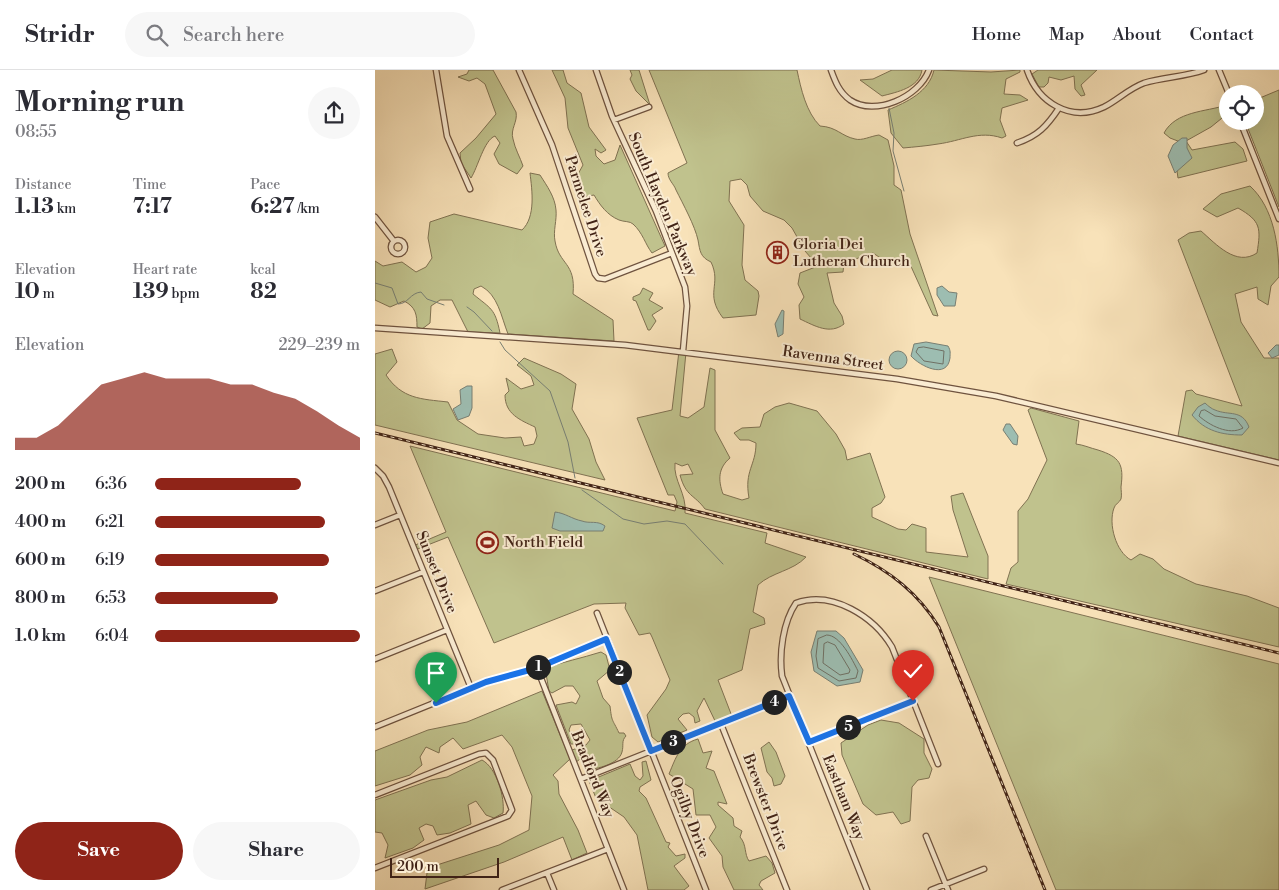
<!DOCTYPE html>
<html lang="en">
<head>
<meta charset="utf-8">
<style>
  :root { --surface:#fff; --page:#f7f7f7; --text:#2b2b33; --muted:#7c7c81; --line:#e1e1e2; --accent:#8f2418 }
  body { margin:0; font-family:"Libre Bodoni",serif; background:var(--page); color:var(--text); height:100vh; display:flex; flex-direction:column; font-size:19px; white-space:nowrap }
  * { box-sizing:border-box; margin:0 }
  p { font-size:16px; color:var(--muted) }
  .icon { flex:none; width:28px; height:28px; fill:none; stroke:currentColor; stroke-width:2; stroke-linecap:round; stroke-linejoin:round }
  .map { position:relative; flex:1; overflow:hidden }
  .details { display:flex; flex-direction:column; background:var(--surface); width:375px }
  .details>* { flex:none }
  .tools { position:absolute; left:844px; top:15px; display:grid; gap:10px }
  .tools a { display:grid; place-items:center; width:45px; height:45px; border-radius:50%; background:var(--surface); box-shadow:0 5px 20px #0002; font-size:25px }
  .scale { position:absolute; left:15px; bottom:12px; width:109px; box-sizing:border-box; padding-left:5px; border:2px solid #412316; border-top:0; font-size:14px; line-height:18px; white-space:nowrap; color:#412316; -webkit-text-stroke:4px #faecd2; paint-order:stroke }
  .pin { position:absolute; display:grid; place-items:center; width:42px; height:42px; color:#fff; margin:-51px -21px; border-radius:50% 50% 50% 0; rotate:-45deg; box-shadow:0 0 5px #0007 }
  .pin .icon { rotate:45deg }
  .km { position:absolute; width:25px; height:25px; margin:-12px; border-radius:50%; background:#222; color:#fff; font-size:14px; line-height:25px; text-align:center }
  .round { display:grid; place-items:center; flex:none; width:52px; height:52px; border-radius:26px; background:var(--page) }
  .headline { display:flex; align-items:center; justify-content:space-between; height:85px; padding:0 15px }
  h1 { font-size:28px; font-weight:700; line-height:38px }
  .figures { display:grid; grid-template-columns:repeat(3,1fr); gap:8px; height:85px; padding:5px 15px }
  .figures div { display:grid; align-content:center }
  .figures b { font-size:21px; font-weight:700 }
  .figures small { font-size:14px; font-weight:400 }
  .figures p { font-size:14px }
  .chart { height:140px; padding:10px 15px }
  .chart p { display:flex; justify-content:space-between }
  .chart svg { width:100%; height:90px; margin-top:5px; fill:var(--accent); opacity:.7 }
  .button { display:flex; gap:10px; margin-top:auto; padding:10px 15px }
  .button a { flex:1; height:58px; border-radius:30px; background:var(--accent); color:#fff; font-size:20px; font-weight:700; line-height:58px; text-align:center }
  .button a+a { background:var(--page); color:var(--text) }
  ul { padding:0 15px; list-style:none; font-size:16px }
  li { display:grid; grid-template-columns:80px 60px 1fr; align-items:center; height:38px }
  li i { height:12px; border-radius:6px; background:var(--accent) }
  header { display:flex; align-items:center; gap:30px; box-sizing:border-box; height:70px; padding:0 25px; background:var(--surface); border-bottom:1px solid var(--line) }
  header strong { font-size:24px }
  nav { display:flex; gap:28px; margin-inline-start:auto; font-size:18px }
  .search { width:350px; height:45px; background:var(--page); display:flex; align-items:center; gap:12px; box-sizing:border-box; padding:0 18px; border-radius:28px; color:var(--muted); font-size:19px }
  main { display:flex; flex:1; min-height:0 }
  .map>svg:first-child { display:block }
  .green { fill:#c0c28d; stroke:#807252 }
  .water { fill:#9dbdb1; stroke:#787f73 }
  .lines { fill:none; stroke-linecap:round; stroke-linejoin:round }
  .shore { stroke:#6f7064; stroke-width:1 }
  .stream { stroke:#787f73; stroke-width:1 }
  .minor-casing { stroke:#6f533f; stroke-width:7 }
  .minor { stroke:#faecd2; stroke-width:4.5 }
  .rail-casing { stroke:#412316; stroke-width:3 }
  .rail { stroke:#faecd2; stroke-width:1; stroke-dasharray:4; stroke-linecap:butt }
  .route-casing { stroke:#fff; stroke-width:10 }
  .route { stroke:#1a73e8; stroke-width:6 }
  .labels { text-anchor:middle; stroke-width:4; stroke-linejoin:round; paint-order:stroke }
  .street-label { font-size:15px; fill:#412316; stroke:#faecd2 }
  .poi-label { font-size:15px; fill:#412316; stroke:#faecd2; text-anchor:start }
</style>
</head>
<body>
<header>
<strong>Stridr</strong>
<div class="search"><svg class="icon" aria-label="search" viewBox="0 0 24 24"><circle cx="10" cy="10" r="6"/><path d="M15 15l6 6"/></svg>Search here</div>
<nav><a>Home</a><a>Map</a><a>About</a><a>Contact</a></nav>
</header>
<main>
<section class="details">
<div class="headline"><div><h1>Morning run</h1><p>08:55</p></div><a class="round"><svg class="icon" aria-label="share" viewBox="0 0 24 24"><path d="M12 15V3M7 8l5-5 5 5M5 13v7h14v-7"/></svg></a></div>
<div class="figures">
<div><p>Distance</p><b>1.13<small> km</small></b></div>
<div><p>Time</p><b>7:17</b></div>
<div><p>Pace</p><b>6:27<small> /km</small></b></div>
</div>
<div class="figures">
<div><p>Elevation</p><b>10<small> m</small></b></div>
<div><p>Heart rate</p><b>139<small> bpm</small></b></div>
<div><p>kcal</p><b>82</b></div>
</div>
<div class="chart"><p><span>Elevation</span>229–239 m</p>
<svg viewBox="0 0 160 44" preserveAspectRatio="none"><path d="M0 44V38L10 38L20 32L30 22L40 12L50 9L60 6L70 9L80 9L90 9L100 12L110 12L120 16L130 19L140 25L150 32L160 38V44z"/></svg>
</div>
<ul>
<li><b>200 m</b>6:36<i style="width:71%"></i></li>
<li><b>400 m</b>6:21<i style="width:83%"></i></li>
<li><b>600 m</b>6:19<i style="width:85%"></i></li>
<li><b>800 m</b>6:53<i style="width:60%"></i></li>
<li><b>1.0 km</b>6:04<i style="width:100%"></i></li>
</ul>
<div class="button"><a>Save</a><a>Share</a></div>
</section>
<div class="map">
<svg width="904" height="820" viewBox="0 0 904 820">
  <rect width="100%" height="100%" fill="#f8e2b9"/>
  <filter id="stains"><feTurbulence type="fractalNoise" baseFrequency=".004" numOctaves="4"/><feColorMatrix values="0 0 0 0 .2 0 0 0 0 .09 0 0 0 0 .02 0 0 0 .5 -.17"/></filter>
  <radialGradient id="worn" r=".72"><stop offset=".6" stop-color="#630" stop-opacity="0"/><stop offset="1" stop-color="#630" stop-opacity=".3"/></radialGradient>
  <path class="green" d="M94,0H118L141,42C143,52 135,59 138,69C140,79 145,87 148,96L142,104L124,94L119,84L125,73L120,66C109,70 103,97 96,108L86,93L85,83L101,68L121,44L110,14L102,8L94,11L83,7L92,4Z
    M177,0H188L192,13L206,23L214,57L231,80L226,83L220,79L221,86L229,94L240,90L245,75L290,176L277,183C270,174 268,163 258,154C255,151 249,152 244,150C232,145 225,135 219,125L208,127L197,115L208,95L193,58L190,28Z
    M255,0H264L275,35L261,21L255,9L257,5Z
    M274,0H422C426,19 431,42 445,56C462,57 466,66 480,69C487,71 496,66 504,65L513,70L519,96V115L526,120L535,164L563,246L558,245L534,192L530,189L513,193L498,183L469,193L468,202L452,203L459,233L467,246L469,254C455,265 440,256 425,249L424,235L429,227L423,214L425,203L443,196L430,181L417,158L409,150L388,141L375,126L372,115L366,109L355,111L354,131L369,155L367,195L370,210L383,221L384,226L381,245L348,248C329,223 347,215 336,192C325,187 325,181 323,170C320,156 308,134 301,120C299,114 293,110 293,103L312,93Z
    M517,0H547C544,18 522,22 507,26L485,10L498,9Z
    M559,0L616,2L645,0V2L631,9L629,24L645,25L653,30L627,38L625,50L631,66L627,68C604,60 586,71 563,74C551,76 539,77 528,78L516,63L513,40C532,32 554,22 559,0Z
    M663,0H722L706,15L710,25L706,26L700,19L699,6L686,10L674,7L673,13L669,17H664L657,4Z
    M904,20V137L870,51H880V30Z
    M852,35V44L836,57L811,71L817,80L860,72L868,79L872,91L803,108L802,101L808,73L795,68L789,63C801,41 830,42 852,35Z
    M155,103L165,105C172,116 180,127 181,140C182,150 178,161 180,171C184,195 201,192 198,224L238,250L239,271L133,264C126,246 123,225 106,216L99,219L98,224C116,239 120,238 125,263L93,262L77,230H65L56,236L55,253L47,259L42,257C42,245 41,237 29,231L15,237L0,230V191L8,196L27,192L41,202L51,197L57,188L53,168L55,152L79,144L147,160C161,147 157,120 155,103Z
    M875,116C899,138 904,176 904,207L896,216L893,235L883,229L882,217L860,224L866,252L889,288H904V390L803,366L811,321L817,320L821,324L867,336L803,170L814,163L826,161C841,174 861,197 882,183C886,158 886,151 863,138L842,147L828,139L846,124Z
    M268,218L278,223L274,230L288,238L277,245L281,251L275,260H273L261,231L258,230V227L265,224Z
    M17,279L22,292L11,305C27,329 46,329 73,332L82,350L103,364L130,368L146,367L149,376L159,374L162,366L160,357C145,350 130,344 130,325L134,321L131,308L146,319L159,315L156,306L142,295L149,288L186,304L201,314L197,339L214,369L221,392L230,410L0,355V284Z
    M304,281L311,282L305,346L313,348L329,337L335,298L340,300V360L355,388C343,398 343,410 348,424L367,430L374,428C369,400 381,396 381,373L374,370H365L359,363L367,358L385,357L389,344L400,337L414,333L442,341L461,364L470,380L472,390L495,383L510,427L506,433L497,438V447L523,459L531,460L537,454L551,458V482L593,487L578,440L576,426L588,423L613,486V509L330,439C319,424 311,427 305,405L318,404L313,394L307,396L300,393C298,410 312,424 310,443L392,463L390,473L431,487C418,501 397,502 383,515L378,542L389,548L390,554L375,559L367,600L343,610L358,649L342,655L329,628L322,641L325,651L320,653L319,647L314,643L308,644L303,649L312,660L283,672L277,667L272,645L291,619L295,610L277,567L275,563L264,565L250,538L251,533L219,534L119,573L73,467L40,480L38,476L71,462L35,376L300,441L302,432L299,425H293L262,348L297,340Z
    M656,338L704,351L701,374C709,375 715,378 723,380C745,387 749,394 746,417C746,420 747,425 746,429C745,432 740,434 739,438C733,454 741,482 756,490L765,484L778,489L789,499L821,514L872,526L904,538V577L631,514L636,498L643,492V441L653,429L672,390L653,340Z
    M554,507L904,594V820H681Z
    M226,582L231,585L235,600L222,611L228,628L235,636C237,653 237,648 244,663H249L251,666C246,671 249,675 247,682C244,694 222,699 211,700L220,692L219,685L208,687L201,692L197,680L211,675L215,670L206,654L196,655L194,660L201,674H196L181,635L197,632L201,634L205,626L198,616H190L177,623L174,621L170,598C188,592 207,588 226,582Z
    M167,621L195,689L178,705L183,711L184,724L203,760L212,783L197,790L188,767L129,792L50,819L52,803L65,794L124,775L154,760L157,726L137,677L127,665L88,679L78,668L65,677L64,683L51,677L45,687L47,695L35,705L0,716V681L53,660L92,652Z
    M506,650L524,653L549,669V683L557,699L554,708L543,710L537,717L535,751L526,754L518,742L501,745L488,734L467,685L466,673L493,655Z
    M323,669L328,683L337,681L331,698L339,701L352,734L343,732V735L358,748L359,756L367,761L365,767C372,775 369,784 374,791L391,786L397,793L400,803L386,811L384,815L388,820H359L348,797L347,786L334,768L341,757L335,745H321L318,719L294,704C301,687 305,674 323,669Z
    M394,672L401,682L410,706L406,714L399,716L397,708L392,702L386,678Z
    M107,690C122,698 130,728 128,743L119,748L111,745L101,731L93,735L96,754L75,763L62,765L58,756L51,754L44,758L49,770L38,778L10,788L13,775L7,763L0,762V730L56,710L72,707Z
    M271,691L276,710L265,717L264,721L271,728L291,772L295,773L293,777L301,786L310,784V788L299,796L314,816L309,820H273L262,765L249,747L221,728L214,711L255,694L260,706L265,710L268,706L267,692Z"/>
  <path class="water" d="M807,68H812V78L817,88L800,103L793,86L798,75Z
    M567,216L574,222L582,223L580,236H569L562,225V218Z
    M407,240L409,241L408,264L403,267L400,254Z
    M551,272L573,276C576,281 575,283 575,288C572,310 545,296 536,286L539,274Z
    M901,275H904V285L897,288L893,283Z
    M514 290a9 9 0 1 1 18 0a9 9 0 1 1-18 0Z
    M92,316H97V338L94,346L83,350L78,339L86,334L85,320Z
    M830,333C833,336 837,339 840,340C854,346 867,339 874,357L867,365C847,365 830,361 817,345L823,337Z
    M631,354H635L643,366L642,375L638,374L628,360Z
    M180,442C190,443 197,449 207,451C215,454 222,450 230,456L228,461H185L177,458Z
    M442,561H461L469,568L488,600L485,612L462,616L439,601L436,582Z"/>
  <g class="lines">
    <path class="shore" d="M549,277L569,281L568,294L549,291L541,282L543,278Z
      M830,340L840,346L861,349L868,358C854,366 834,355 824,346L826,341Z
      M452,565C465,565 477,589 483,601L481,608L464,611L443,598L441,586L443,569Z
      M453,572L460,575L475,600L474,603L465,605L448,593L449,574Z"/>
    <path class="stream" d="M514,38L519,63L518,81L529,121
      M0,213L17,218L23,234C33,234 35,223 46,222L52,229L69,235
      M92,237L99,242L117,261
      M125,272L130,280L175,321L193,372L200,408
      M207,420L248,449L269,454L292,451L310,454L348,494"/>
    <defs>
      <path id="minor" d="M61,0L72,66L95,119
        M144,0L177,75L220,204L223,208L230,209L297,183
        M221,0L237,46L281,141L310,217L312,236L308,281
        M456,0C460,11 464,22 475,30C500,47 544,27 554,0
        M652,0C663,32 695,53 729,37C743,30 753,19 769,13C789,7 810,7 829,0
        M844,0L854,24
        M239,50L274,37
        M865,51L904,149
        M642,73C663,66 672,56 684,38
        M0,147L18,170
        M16 177a7 7 0 1 1 14 0a7 7 0 1 1-14 0Z
        M0,258L250,275L522,309L621,326L904,393
        M0,398L8,406L14,417L96,618
        M0,455L25,445
        M0,521L48,502
        M222,543L331,820
        M0,589L72,560
        M162,598L249,820
        M346,654L412,820
        M0,657L111,612L162,598L231,569
        M433,672L538,631
        M206,709L414,626
        M0,725L104,684L111,683L118,690L137,740L133,746L128,748L0,798
        M551,766L573,820
        M172,803L179,820
        M127,820L233,779
        M492,820L407,606C404,583 408,552 421,533C458,520 499,547 517,577L563,694
        M556,820L609,799"/>
    </defs>
    <use href="#minor" class="minor-casing"/>
    <use href="#minor" class="minor"/>
    <defs>
      <path id="rail" d="M0,363L904,583
        M479,484C515,501 543,523 564,557L670,820"/>
    </defs>
    <use href="#rail" class="rail-casing"/>
    <use href="#rail" class="rail"/>
  </g>
  <g class="lines">
    <defs>
      <path id="route" d="M61,633L111,612L162,598L231,569L276,681L414,626L434,672L538,631"/>
    </defs>
    <use href="#route" class="route-casing"/>
    <use href="#route" class="route"/>
  </g>
  <defs>
    <symbol id="building-ring" viewBox="-11 -11 22 22"><circle r="9.5" fill="#faecd2" stroke="#8f2418" stroke-width="1.5"/><path d="M-4-6H4V6H1V3H-1V6H-4ZM-2.5-4.3h1.7v1.8h-1.7ZM.8-4.3h1.7v1.8H.8ZM-2.5-1h1.7V.8h-1.7ZM.8-1h1.7V.8H.8Z" fill="#8f2418"/></symbol>
    <symbol id="stadium-ring" viewBox="-11 -11 22 22"><circle r="9.5" fill="#faecd2" stroke="#8f2418" stroke-width="1.5"/><path d="M0-5a6.5 5 0 1 0 0 10a6.5 5 0 1 0 0-10ZM-3.5-1.8h7v3.6h-7Z" fill="#8f2418"/></symbol>
  </defs>
  <g fill-rule="evenodd">
    <use href="#building-ring" x="390" y="170" width="25" height="25"/>
    <use href="#stadium-ring" x="100" y="460" width="25" height="25"/>
  </g>
  <g class="labels">
    <g class="street-label">
      <text transform="translate(288 134) rotate(67)" y="5">South Hayden Parkway</text>
      <text transform="translate(211 136) rotate(72)" y="5">Parmelee Drive</text>
      <text transform="translate(458 288) rotate(8)" y="5">Ravenna Street</text>
      <text transform="translate(62 502) rotate(68)" y="5">Sunset Drive</text>
      <text transform="translate(218 704) rotate(68)" y="5">Bradford Way</text>
      <text transform="translate(469 727) rotate(68)" y="5">Eastham Way</text>
      <text transform="translate(391 732) rotate(69)" y="5">Brewster Drive</text>
      <text transform="translate(315 747) rotate(69)" y="5">Ogilby Drive</text>
    </g>
    <g class="poi-label">
      <text x="418" y="179">Gloria Dei<tspan x="418" dy="17">Lutheran Church</tspan></text>
      <text x="129" y="477">North Field</text>
    </g>
  </g>
  <rect width="100%" height="100%" filter="url(#stains)"/>
  <rect width="100%" height="100%" fill="url(#worn)"/>
</svg>
<div class="tools">
<a><svg class="icon" aria-label="locate" viewBox="0 0 24 24"><circle cx="12" cy="12" r="6"/><path d="M12 2v4M12 18v4M2 12h4M18 12h4"/></svg></a>
</div>
<div class="scale">200 m</div>
<div class="pin" style="left:61px;top:633px;background:#1e9e55"><svg class="icon" aria-label="arrive" viewBox="0 0 24 24"><path d="M6 21V4h12l-3 4 3 4H6"/></svg></div>
<div class="pin" style="left:538px;top:631px;background:#d93025"><svg class="icon" aria-label="check" viewBox="0 0 24 24"><path d="M5 12l5 5 9-10"/></svg></div>
<b class="km" style="left:163px;top:597px">1</b>
<b class="km" style="left:244px;top:602px">2</b>
<b class="km" style="left:298px;top:672px">3</b>
<b class="km" style="left:399px;top:632px">4</b>
<b class="km" style="left:473px;top:657px">5</b>
</div>
</main>
</body>
</html>
